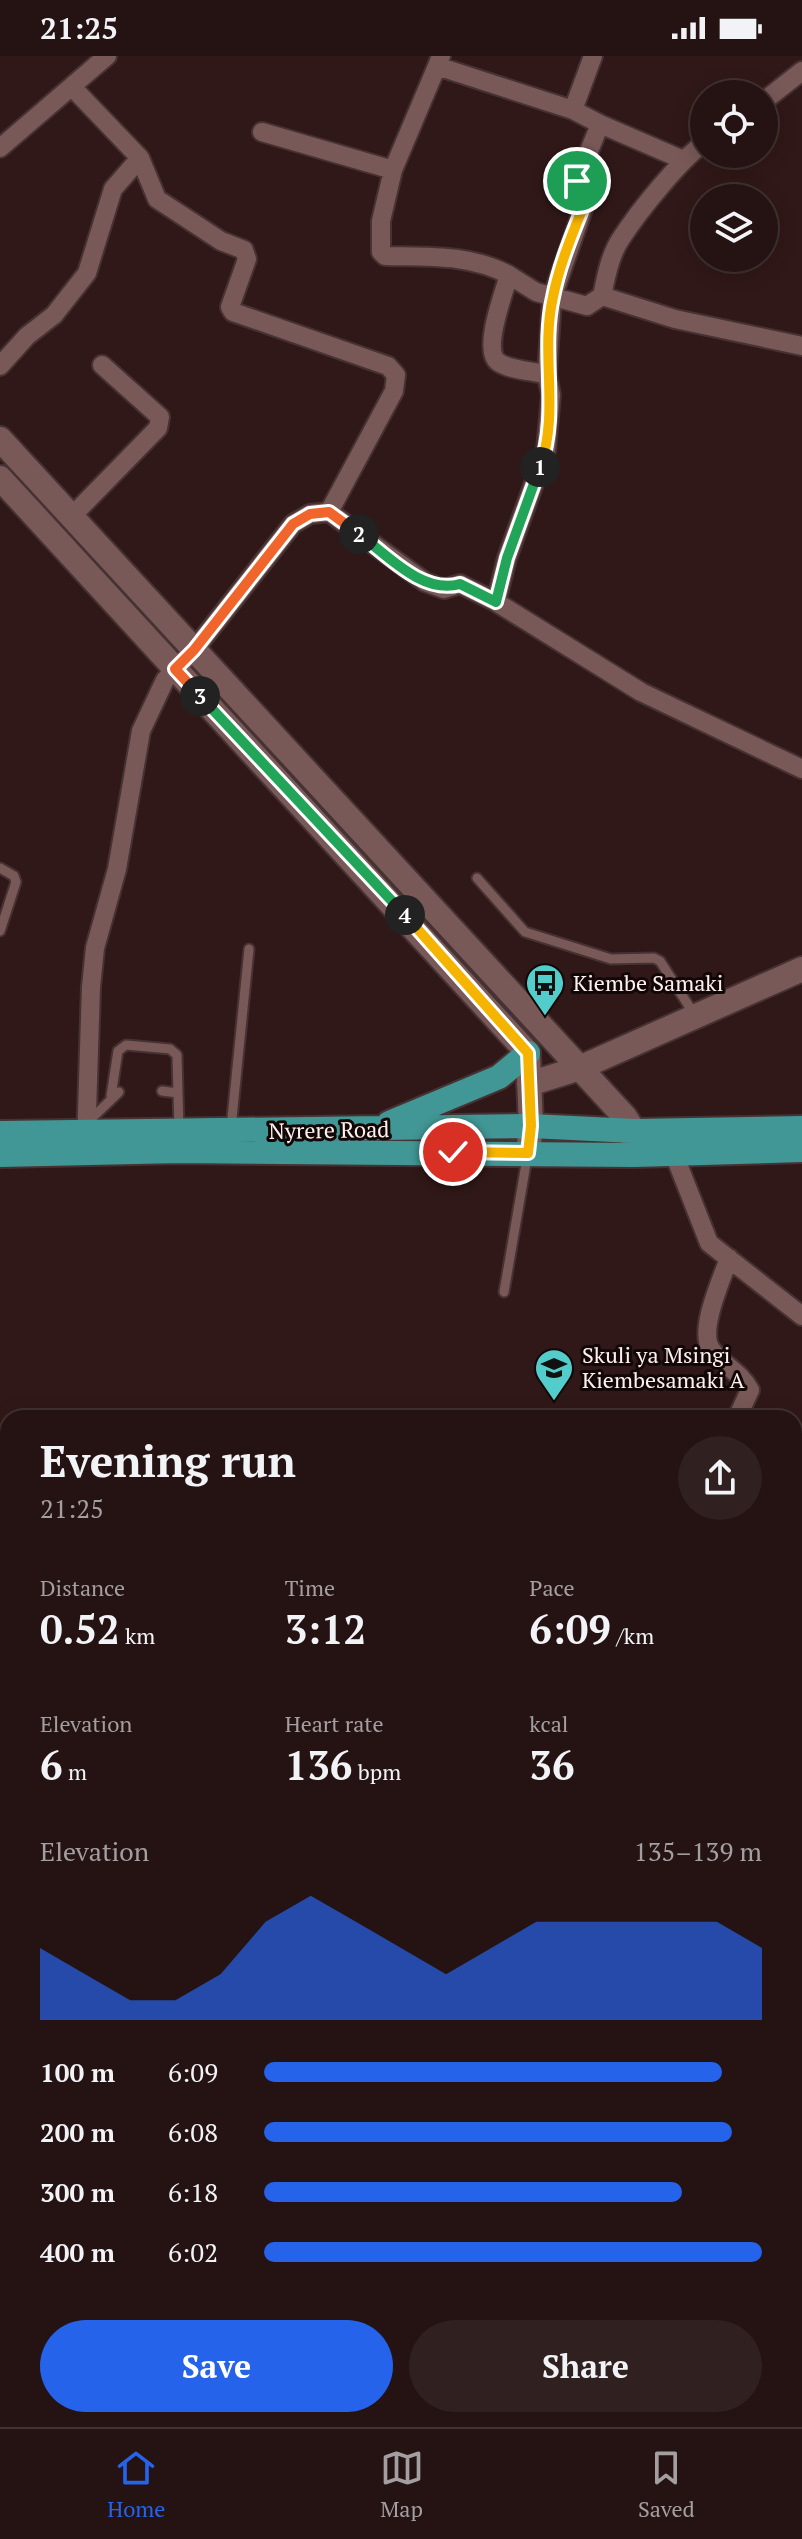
<!DOCTYPE html>
<html lang="en">
<head>
<meta charset="utf-8">
<style>
  :root { --surface:#251212; --page:#312020; --text:#f1f3f6; --muted:#a39e9f; --line:#423232; --accent:#2563eb }
  body { margin:0; font-family:"PT Serif",serif; background:var(--page); color:var(--text); height:100vh; display:flex; flex-direction:column; font-size:30px; white-space:nowrap }
  * { box-sizing:border-box; margin:0 }
  p { font-size:26px; color:var(--muted) }
  .icon { flex:none; width:44px; height:44px; fill:none; stroke:currentColor; stroke-width:2; stroke-linecap:round; stroke-linejoin:round }
  .map { position:relative; flex:1; overflow:hidden }
  .side { position:absolute; left:0px; top:1354px; width:802px; height:1018px; display:flex; flex-direction:column; background:var(--surface); border-radius:24px 24px 0 0; box-shadow:0 4px 20px #0003,0 0 0 2px var(--line) }
  .side>* { flex:none }
  .controls { position:absolute; left:690px; top:24px; display:grid; gap:16px }
  .controls a { display:grid; place-items:center; width:88px; height:88px; border-radius:50%; background:var(--surface); box-shadow:0 4px 20px #0003,0 0 0 2px var(--line); font-size:40px }
  .pin { position:absolute; display:grid; place-items:center; width:68px; height:68px; color:#fff; margin:-34px; border:4px solid #fff; border-radius:50%; box-shadow:0 2px 8px #0007 }
  .km { position:absolute; width:40px; height:40px; margin:-20px; border-radius:50%; background:#222; color:#fff; font-size:22px; line-height:40px; text-align:center }
  .round { display:grid; place-items:center; flex:none; width:84px; height:84px; border-radius:42px; background:var(--page) }
  .headline { display:flex; align-items:center; justify-content:space-between; height:136px; padding:0 40px }
  h1 { font-size:44px; font-weight:700; line-height:60px }
  .stats { display:grid; grid-template-columns:repeat(3,1fr); gap:12px; height:136px; padding:8px 40px }
  .stats div { display:grid; align-content:center }
  .stats b { font-size:40px; font-weight:700 }
  .stats small { font-size:22px; font-weight:400 }
  .stats p { font-size:22px }
  .chart { height:224px; padding:16px 40px }
  .chart p { display:flex; justify-content:space-between }
  .chart svg { width:100%; height:144px; margin-top:8px; fill:var(--accent); opacity:.7 }
  .button { display:flex; gap:16px; margin-top:auto; padding:16px 40px }
  .button a { flex:1; height:92px; border-radius:48px; background:var(--accent); color:#fff; font-size:32px; font-weight:700; line-height:92px; text-align:center }
  .button a+a { background:var(--page); color:var(--text) }
  ul { padding:0 40px; list-style:none; font-size:26px }
  li { display:grid; grid-template-columns:128px 96px 1fr; align-items:center; height:60px }
  li i { height:20px; border-radius:10px; background:var(--accent) }
  .status { display:flex; justify-content:space-between; align-items:center; height:56px; padding:0 40px; background:var(--surface); direction:ltr }
  .status svg { height:22px; fill:currentColor }
  .menu { display:flex; justify-content:space-around; align-items:center; height:112px; border-top:2px solid var(--line); background:var(--surface); font-size:22px; color:var(--muted) }
  .menu a { display:grid; justify-items:center; gap:4px }
  .menu .selected { color:var(--accent) }
  .map>svg:first-child { display:block }
  .lines { fill:none; stroke-linecap:round; stroke-linejoin:round }
  .lane-casing { stroke:#463233; stroke-width:13 }
  .street-casing { stroke:#463233; stroke-width:22 }
  .secondary-casing { stroke:#463233; stroke-width:28 }
  .primary-casing { stroke:#463233; stroke-width:28 }
  .lane { stroke:#785958; stroke-width:9 }
  .street { stroke:#785958; stroke-width:18 }
  .secondary { stroke:#785958; stroke-width:24 }
  .primary { stroke:#419795; stroke-width:24 }
  .split-1-casing { stroke:#fff; stroke-width:16 }
  .split-2-casing { stroke:#fff; stroke-width:16 }
  .split-3-casing { stroke:#fff; stroke-width:16 }
  .split-4-casing { stroke:#fff; stroke-width:16 }
  .split-5-casing { stroke:#fff; stroke-width:16 }
  .split-1 { stroke:#f5b400; stroke-width:10 }
  .split-2 { stroke:#22a559; stroke-width:10 }
  .split-3 { stroke:#f0652b; stroke-width:10 }
  .split-4 { stroke:#22a559; stroke-width:10 }
  .split-5 { stroke:#f5b400; stroke-width:10 }
  .labels { text-anchor:middle; stroke-width:6; stroke-linejoin:round; paint-order:stroke }
  .poi-label { font-size:22px; fill:#fef0ef; stroke:#120707; text-anchor:start }
  .street-label { font-size:22px; fill:#fef0ef; stroke:#120707 }
</style>
</head>
<body>
<div class="status"><b>21:25</b><svg viewBox="0 0 49 12"><path d="M0 12V9h3v3zM5 12V6h3v6zM10 12V3h3v9zM15 12V0h3v12zM26 1h20v11H26zM47 4h2v5h-2z"/></svg></div>
<div class="map">
<svg width="802" height="2371" viewBox="0 0 802 2371">
  <rect width="100%" height="100%" fill="#311818"/>
  <g class="lines">
    <defs>
      <path id="lane" d="M0,812L14,820L16,826L0,875
        M477,822L525,876L611,903L654,902L660,905L694,958
        M162,1035L178,1037L179,1074
        M111,1040L118,995L126,989L170,993L177,999L178,1037
        M91,1063L119,1036
        M231,1072L249,893
        M504,1236L527,1102"/>
      <path id="street" d="M441,0L437,10L573,54L600,68
        M764,45L802,15
        M573,54L593,0
        M262,76L393,114L381,165V196L385,200C428,201 470,198 509,219C504,236 482,294 498,306C509,314 534,315 547,319
        M0,92L107,0
        M681,103L600,68L577,125L589,136L552,242L547,319L551,339L546,394L507,502L496,546L641,636L802,713
        M393,114L437,10
        M509,219L536,236L587,250L602,240L675,263L802,290
        M602,240C606,221 610,198 622,181C639,155 680,104 704,87
        M0,310L27,280L54,259L87,217L113,133L140,102L73,32
        M329,456L425,526L444,533L460,528L496,546
        M73,459L158,372L160,361L102,309
        M86,1087L91,931L95,892L117,813L141,675L165,624L194,594L293,468L310,458L329,456L394,335L396,319L388,310L233,256L230,251L247,203L244,194L221,185L157,143L140,102
        M674,1098L709,1187L802,1260
        M729,1202C722,1223 698,1274 711,1293C722,1309 741,1316 750,1334L737,1362
        M794,1471L802,1464
        M794,1619L802,1615
        M0,1626L8,1613
        M794,1941L802,1945
        M0,2064L8,2057
        M794,2159L802,2141
        M794,2172L802,2175
        M228,2364L233,2371
        M42,2371L50,2364
        M514,2371L517,2364"/>
      <path id="secondary" d="M0,383L625,1061L634,1075V1094
        M0,422L528,997L531,1070L528,1097
        M529,1028L577,1013L802,913
        M0,1863L8,1871
        M699,2364L714,2371"/>
      <path id="primary" d="M389,1067L499,1021L528,997
        M0,1077L531,1070L634,1075L802,1072
        M0,1099L180,1095L634,1099L802,1094"/>
    </defs>
    <use href="#lane" class="lane-casing"/>
    <use href="#street" class="street-casing"/>
    <use href="#secondary" class="secondary-casing"/>
    <use href="#primary" class="primary-casing"/>
    <use href="#lane" class="lane"/>
    <use href="#street" class="street"/>
    <use href="#secondary" class="secondary"/>
    <use href="#primary" class="primary"/>
  </g>
  <g class="lines">
    <defs>
      <path id="split-1" d="M540,411C560,356 540,298 553,241C560,205 576,170 589,136L577,125"/>
      <path id="split-2" d="M359,478C387,499 423,539 460,528L496,546L507,502L540,411"/>
      <path id="split-3" d="M200,640L175,613L194,594L293,468L310,458L329,456L359,478"/>
      <path id="split-4" d="M200,640L405,859"/>
      <path id="split-5" d="M405,859L528,997L531,1070L528,1097L453,1096"/>
    </defs>
    <use href="#split-1" class="split-1-casing"/>
    <use href="#split-2" class="split-2-casing"/>
    <use href="#split-3" class="split-3-casing"/>
    <use href="#split-4" class="split-4-casing"/>
    <use href="#split-5" class="split-5-casing"/>
    <use href="#split-1" class="split-1"/>
    <use href="#split-2" class="split-2"/>
    <use href="#split-3" class="split-3"/>
    <use href="#split-4" class="split-4"/>
    <use href="#split-5" class="split-5"/>
  </g>
  <defs>
    <symbol id="bus-pin" viewBox="-11 -11 22 30"><path d="M0 17L-7.5 6A9.5 9.5 0 1 1 7.5 6Z" fill="#53cdcb" stroke="#120707"/><path d="M-5-6H5V4H4V6H2V4H-2V6H-4V4H-5ZM-3.5-4V0h7V-4ZM-3.5 1.2v1.5H-2V1.2ZM2 1.2v1.5H3.5V1.2Z" fill="#111"/></symbol>
    <symbol id="school-pin" viewBox="-11 -11 22 30"><path d="M0 17L-7.5 6A9.5 9.5 0 1 1 7.5 6Z" fill="#53cdcb" stroke="#120707"/><path d="M0-5L7-2L0 1L-7-2ZM-4 1L0 2.5L4 1V4Q0 6-4 4Z" fill="#111"/></symbol>
  </defs>
  <g fill-rule="evenodd">
    <use href="#bus-pin" x="523" y="905" width="44" height="60"/>
    <use href="#school-pin" x="532" y="1290" width="44" height="60"/>
  </g>
  <g class="labels">
    <g class="poi-label">
      <text x="573" y="935">Kiembe Samaki</text>
      <text x="582" y="1307">Skuli ya Msingi<tspan x="582" dy="25">Kiembesamaki A</tspan></text>
    </g>
    <g class="street-label">
      <text transform="translate(329 1074) rotate(-1)" y="8">Nyrere Road</text>
    </g>
  </g>
</svg>
<div class="controls">
<a><svg class="icon" aria-label="locate" viewBox="0 0 24 24"><circle cx="12" cy="12" r="6"/><path d="M12 2v4M12 18v4M2 12h4M18 12h4"/></svg></a>
<a><svg class="icon" aria-label="layers" viewBox="0 0 24 24"><path d="M12 4l9 5-9 5-9-5zM3 14l9 5 9-5"/></svg></a>
</div>
<div class="pin" style="left:577px;top:125px;background:#1e9e55"><svg class="icon" aria-label="arrive" viewBox="0 0 24 24"><path d="M6 21V4h12l-3 4 3 4H6"/></svg></div>
<div class="pin" style="left:453px;top:1096px;background:#d93025"><svg class="icon" aria-label="check" viewBox="0 0 24 24"><path d="M5 12l5 5 9-10"/></svg></div>
<b class="km" style="left:540px;top:411px">1</b>
<b class="km" style="left:359px;top:478px">2</b>
<b class="km" style="left:200px;top:640px">3</b>
<b class="km" style="left:405px;top:859px">4</b>
<section class="side">
<div class="headline"><div><h1>Evening run</h1><p>21:25</p></div><a class="round"><svg class="icon" aria-label="share" viewBox="0 0 24 24"><path d="M12 15V3M7 8l5-5 5 5M5 13v7h14v-7"/></svg></a></div>
<div class="stats">
<div><p>Distance</p><b>0.52<small> km</small></b></div>
<div><p>Time</p><b>3:12</b></div>
<div><p>Pace</p><b>6:09<small> /km</small></b></div>
</div>
<div class="stats">
<div><p>Elevation</p><b>6<small> m</small></b></div>
<div><p>Heart rate</p><b>136<small> bpm</small></b></div>
<div><p>kcal</p><b>36</b></div>
</div>
<div class="chart"><p><span>Elevation</span>135–139 m</p>
<svg viewBox="0 0 160 44" preserveAspectRatio="none"><path d="M0 44V22L10 30L20 38L30 38L40 30L50 14L60 6L70 14L80 22L90 30L100 22L110 14L120 14L130 14L140 14L150 14L160 22V44z"/></svg>
</div>
<ul>
<li><b>100 m</b>6:09<i style="width:92%"></i></li>
<li><b>200 m</b>6:08<i style="width:94%"></i></li>
<li><b>300 m</b>6:18<i style="width:84%"></i></li>
<li><b>400 m</b>6:02<i style="width:100%"></i></li>
</ul>
<div class="button"><a>Save</a><a>Share</a></div>
</section>
</div>
<nav class="menu">
<a class="selected"><svg class="icon" aria-label="home" viewBox="0 0 24 24"><path d="M3 11l9-7 9 7M6 9v11h12V9"/></svg>Home</a>
<a><svg class="icon" aria-label="map" viewBox="0 0 24 24"><path d="M3 6l6-2 6 2 6-2v14l-6 2-6-2-6 2zM9 4v14M15 6v14"/></svg>Map</a>
<a><svg class="icon" aria-label="saved" viewBox="0 0 24 24"><path d="M7 4h10v16l-5-4-5 4z"/></svg>Saved</a>
</nav>
</body>
</html>
